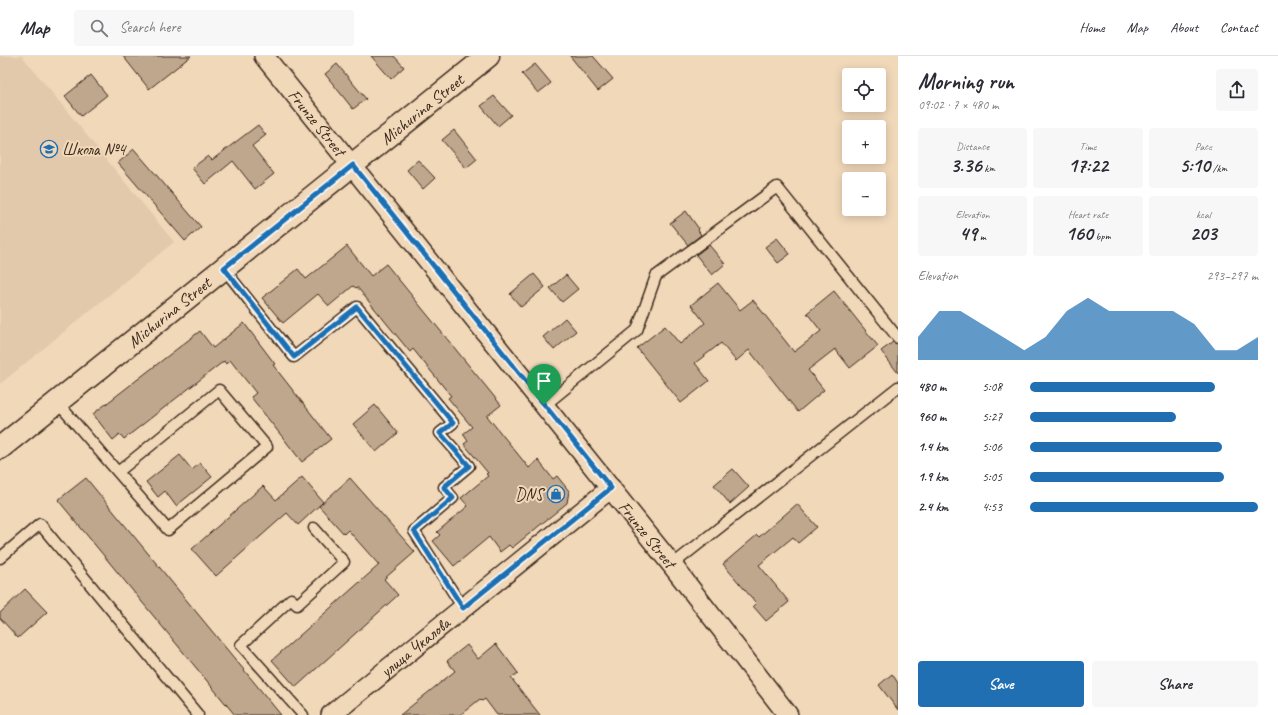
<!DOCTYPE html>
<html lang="en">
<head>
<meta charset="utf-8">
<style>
  :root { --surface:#fff; --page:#f7f7f7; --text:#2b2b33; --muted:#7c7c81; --line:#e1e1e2; --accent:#1f6fb2 }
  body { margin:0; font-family:Caveat,sans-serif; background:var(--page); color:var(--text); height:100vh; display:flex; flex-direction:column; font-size:15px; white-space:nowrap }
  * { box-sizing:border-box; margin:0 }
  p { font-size:13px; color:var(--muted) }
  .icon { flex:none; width:22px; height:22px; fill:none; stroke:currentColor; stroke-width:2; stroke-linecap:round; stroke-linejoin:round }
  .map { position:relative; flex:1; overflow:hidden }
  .drawer { display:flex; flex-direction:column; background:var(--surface); width:380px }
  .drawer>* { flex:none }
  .tools { position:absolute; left:842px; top:12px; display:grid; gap:8px }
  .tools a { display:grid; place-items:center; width:44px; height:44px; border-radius:4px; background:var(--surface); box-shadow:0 2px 10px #0003; font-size:20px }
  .pin { position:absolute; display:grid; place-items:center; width:34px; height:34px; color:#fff; margin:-41px -17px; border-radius:50% 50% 50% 0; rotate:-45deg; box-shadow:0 0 4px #0007 }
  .pin .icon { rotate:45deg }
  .round { display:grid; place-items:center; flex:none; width:42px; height:42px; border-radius:4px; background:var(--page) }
  .overview { display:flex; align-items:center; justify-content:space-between; height:68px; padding:0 20px }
  h1 { font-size:22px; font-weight:600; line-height:30px }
  .figures { display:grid; grid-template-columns:repeat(3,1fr); gap:6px; height:68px; padding:4px 20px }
  .figures div { display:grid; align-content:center; border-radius:4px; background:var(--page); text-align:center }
  .figures b { font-size:20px; font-weight:600 }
  .figures small { font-size:11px; font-weight:400 }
  .figures p { font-size:11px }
  .chart { height:112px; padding:8px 20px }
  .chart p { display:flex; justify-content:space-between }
  .chart svg { width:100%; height:72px; margin-top:4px; fill:var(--accent); opacity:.7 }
  .action { display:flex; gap:8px; margin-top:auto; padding:8px 20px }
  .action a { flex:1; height:46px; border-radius:4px; background:var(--accent); color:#fff; font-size:16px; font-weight:600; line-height:46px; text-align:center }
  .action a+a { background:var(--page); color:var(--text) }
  ul { padding:0 20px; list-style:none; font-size:13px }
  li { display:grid; grid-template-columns:64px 48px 1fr; align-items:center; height:30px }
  li i { height:10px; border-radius:5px; background:var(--accent) }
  header { display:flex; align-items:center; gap:24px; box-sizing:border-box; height:56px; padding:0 20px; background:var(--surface); border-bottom:1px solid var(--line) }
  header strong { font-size:19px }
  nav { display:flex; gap:22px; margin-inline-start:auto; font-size:14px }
  .search { width:280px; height:36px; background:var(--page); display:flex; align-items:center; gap:10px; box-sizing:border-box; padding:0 14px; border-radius:4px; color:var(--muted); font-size:15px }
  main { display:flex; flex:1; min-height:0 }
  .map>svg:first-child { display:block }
  .built { fill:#e2c9ac }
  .building { fill:#bfa78e; stroke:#3b2a1e }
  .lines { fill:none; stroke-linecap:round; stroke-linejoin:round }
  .service-casing { stroke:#3b2a1e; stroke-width:13 }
  .minor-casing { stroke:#3b2a1e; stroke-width:22 }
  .secondary-casing { stroke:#3b2a1e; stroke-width:25 }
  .service { stroke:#f1d8b9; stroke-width:10 }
  .minor { stroke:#f1d8b9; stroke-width:19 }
  .secondary { stroke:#f1d8b9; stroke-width:22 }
  .route-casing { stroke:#fff; stroke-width:8 }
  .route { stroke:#1f6fb2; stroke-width:5 }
  .labels { text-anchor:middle; stroke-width:4; stroke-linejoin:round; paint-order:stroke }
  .street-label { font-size:17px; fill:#3b2a1e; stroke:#f1d8b9 }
  .poi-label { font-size:17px; fill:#3b2a1e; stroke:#f1d8b9; text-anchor:start }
</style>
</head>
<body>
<header>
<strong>Map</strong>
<div class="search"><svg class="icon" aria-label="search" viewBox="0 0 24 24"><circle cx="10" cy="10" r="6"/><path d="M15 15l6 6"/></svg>Search here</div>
<nav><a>Home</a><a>Map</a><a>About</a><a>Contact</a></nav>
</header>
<main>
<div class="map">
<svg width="898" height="659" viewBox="0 0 898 659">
  <rect width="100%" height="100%" fill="#f1d8b9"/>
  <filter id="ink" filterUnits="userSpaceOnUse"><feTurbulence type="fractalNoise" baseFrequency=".025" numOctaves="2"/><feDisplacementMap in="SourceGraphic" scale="8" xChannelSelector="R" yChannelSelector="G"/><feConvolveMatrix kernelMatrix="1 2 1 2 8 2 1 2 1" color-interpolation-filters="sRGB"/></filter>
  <g filter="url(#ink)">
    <path class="built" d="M0,0H22L174,186L0,328Z"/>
    <path class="building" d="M123,0H191L149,33Z
      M371,0H394L404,11L391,23Z
      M570,0H593L613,23L598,35Z
      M337,8L366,43L353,53L325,18Z
      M535,8L551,27L538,37L522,18Z
      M91,19L107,39L81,60L65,40Z
      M494,40L511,59L498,70L481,50Z
      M258,69L266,79L252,90L274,118L255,133L233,105L205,128L192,112L208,100L212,104Z
      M454,74L477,103L466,112L442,84Z
      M134,93L201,171L185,185L118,107Z
      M418,104L435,122L423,133L407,114Z
      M686,155L699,173L698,174L701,179L688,189L670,167Z
      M777,182L790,198L778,207L765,191Z
      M709,189L725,208L712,219L696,199Z
      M347,190L371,220L386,208L501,349L487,360L529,412L538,404L553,423L557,420L569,435L567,447L512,492L509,489L500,496L489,481L454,510L433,485L440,479L437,476L468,450L461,442L488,420L486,418L488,417L464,388L468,385L463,378L472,371L448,342L451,340L413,293L410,296L357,231L356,232L353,230L329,250L318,238L283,267L262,242L298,213L306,223Z
      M534,218L545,231L521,251L510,238Z
      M566,219L578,233L562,246L550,232Z
      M718,227L740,254L753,244L794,296L821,275L807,257L834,235L878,290L850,312L835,293L808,314L824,334L798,356L749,294L736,305L721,287L695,307L709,325L681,347L637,292L665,270L680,288L705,267L691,249Z
      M565,262L576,275L554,294L543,281Z
      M244,267L275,308L273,309L331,383L302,406L251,341L256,337L230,304L226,308L224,305L124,383L120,378L113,384L93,358L200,275L213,292Z
      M893,286L898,288V317L881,295Z
      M375,349L398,377L376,396L353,368Z
      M180,399L192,414L200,407L212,421L176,450L165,435L158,441L146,426Z
      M733,413L749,431L730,448L714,429Z
      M302,421L323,446L298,469L287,457L216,520L192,493L263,430L276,444Z
      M86,422L188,546L281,659H235L58,444Z
      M350,422L415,496L384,523L398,539L296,631L272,604L379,509L348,474L344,478L319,450Z
      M797,448L817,471L798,487L793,481L759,509L789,546L766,565L753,550L756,547L723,508L757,479L759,481Z
      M25,533L47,556L18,582L0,562V557Z
      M496,588L518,617L511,622L540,659H497L485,643L482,645L480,643L460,659H400L455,615L447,605L467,589L478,603Z
      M892,618L898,627V654L879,629Z"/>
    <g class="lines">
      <defs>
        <path id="service" d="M224,213L294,301L357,251L453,367L440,377L469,410L444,431L453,442L414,475L463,552
          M57,346L168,474L267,391L219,334L118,416
          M545,349L637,274L656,220L777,131L898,282
          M0,502L40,468L198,659
          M672,509L898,331
          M303,659L241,589L291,543L297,549L344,506L314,472"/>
        <g id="minor">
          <path id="s1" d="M264,0L672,509L788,659"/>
          <path id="s2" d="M331,659L611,432"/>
        </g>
        <g id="secondary">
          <path id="s3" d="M0,392L488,0"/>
        </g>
      </defs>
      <use href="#service" class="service-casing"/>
      <use href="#minor" class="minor-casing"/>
      <use href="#secondary" class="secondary-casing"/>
      <use href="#service" class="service"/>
      <use href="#minor" class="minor"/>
      <use href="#secondary" class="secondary"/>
    </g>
  </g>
  <g class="lines" filter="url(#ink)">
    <defs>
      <path id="route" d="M353,109L611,432L463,552L414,475L453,442L444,431L469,410L440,377L453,367L357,251L294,301L224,212Z"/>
    </defs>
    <use href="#route" class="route-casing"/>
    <use href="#route" class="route"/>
  </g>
  <defs>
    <symbol id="school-ring" viewBox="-11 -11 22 22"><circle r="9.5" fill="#f1d8b9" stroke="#1f6fb2" stroke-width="1.5"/><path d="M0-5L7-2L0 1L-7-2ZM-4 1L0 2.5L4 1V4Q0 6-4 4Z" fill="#1f6fb2"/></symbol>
    <symbol id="shop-ring" viewBox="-11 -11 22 22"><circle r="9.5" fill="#f1d8b9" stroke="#1f6fb2" stroke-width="1.5"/><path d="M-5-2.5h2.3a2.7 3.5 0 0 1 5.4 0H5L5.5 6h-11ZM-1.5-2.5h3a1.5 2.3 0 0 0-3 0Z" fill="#1f6fb2"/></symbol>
  </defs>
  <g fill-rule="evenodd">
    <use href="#school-ring" x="39" y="83" width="20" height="20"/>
    <use href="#shop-ring" x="546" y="428" width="20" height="20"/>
  </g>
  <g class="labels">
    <g class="street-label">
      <text dy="6" stroke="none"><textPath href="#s3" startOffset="541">Michurina Street</textPath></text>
      <text dy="6" stroke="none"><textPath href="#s1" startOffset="85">Frunze Street</textPath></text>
      <text dy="6" stroke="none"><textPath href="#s3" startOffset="217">Michurina Street</textPath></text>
      <text dy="6" stroke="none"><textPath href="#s1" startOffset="613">Frunze Street</textPath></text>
      <text dy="6" stroke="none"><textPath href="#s2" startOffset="108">улица Чкалова</textPath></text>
    </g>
    <g class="poi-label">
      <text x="62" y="99">Школа №4</text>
      <text x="543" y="444" text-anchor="end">DNS</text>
    </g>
  </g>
</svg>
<div class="tools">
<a><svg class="icon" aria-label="locate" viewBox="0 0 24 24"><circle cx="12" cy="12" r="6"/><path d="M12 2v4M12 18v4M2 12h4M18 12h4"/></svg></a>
<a>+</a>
<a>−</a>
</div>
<div class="pin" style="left:544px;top:349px;background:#1e9e55"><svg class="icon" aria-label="arrive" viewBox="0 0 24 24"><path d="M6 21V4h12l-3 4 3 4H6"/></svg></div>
</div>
<section class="drawer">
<div class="overview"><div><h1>Morning run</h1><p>09:02 · 7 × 480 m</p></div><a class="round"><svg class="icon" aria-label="share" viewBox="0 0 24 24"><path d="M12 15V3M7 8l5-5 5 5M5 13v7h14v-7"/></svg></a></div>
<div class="figures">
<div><p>Distance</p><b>3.36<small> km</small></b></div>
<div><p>Time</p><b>17:22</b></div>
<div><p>Pace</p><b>5:10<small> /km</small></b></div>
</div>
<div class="figures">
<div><p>Elevation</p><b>49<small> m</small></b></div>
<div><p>Heart rate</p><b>160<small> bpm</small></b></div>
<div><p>kcal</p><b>203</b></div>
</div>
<div class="chart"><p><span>Elevation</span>293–297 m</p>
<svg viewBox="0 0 160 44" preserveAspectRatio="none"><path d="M0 44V30L10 14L20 14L30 22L40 30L50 38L60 30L70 14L80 6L90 14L100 14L110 14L120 14L130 22L140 38L150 38L160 30V44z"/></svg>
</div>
<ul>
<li><b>480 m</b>5:08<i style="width:81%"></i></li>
<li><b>960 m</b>5:27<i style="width:64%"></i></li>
<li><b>1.4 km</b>5:06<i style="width:84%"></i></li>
<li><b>1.9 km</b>5:05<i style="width:85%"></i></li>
<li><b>2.4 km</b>4:53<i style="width:100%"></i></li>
</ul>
<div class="action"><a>Save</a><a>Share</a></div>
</section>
</main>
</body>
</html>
